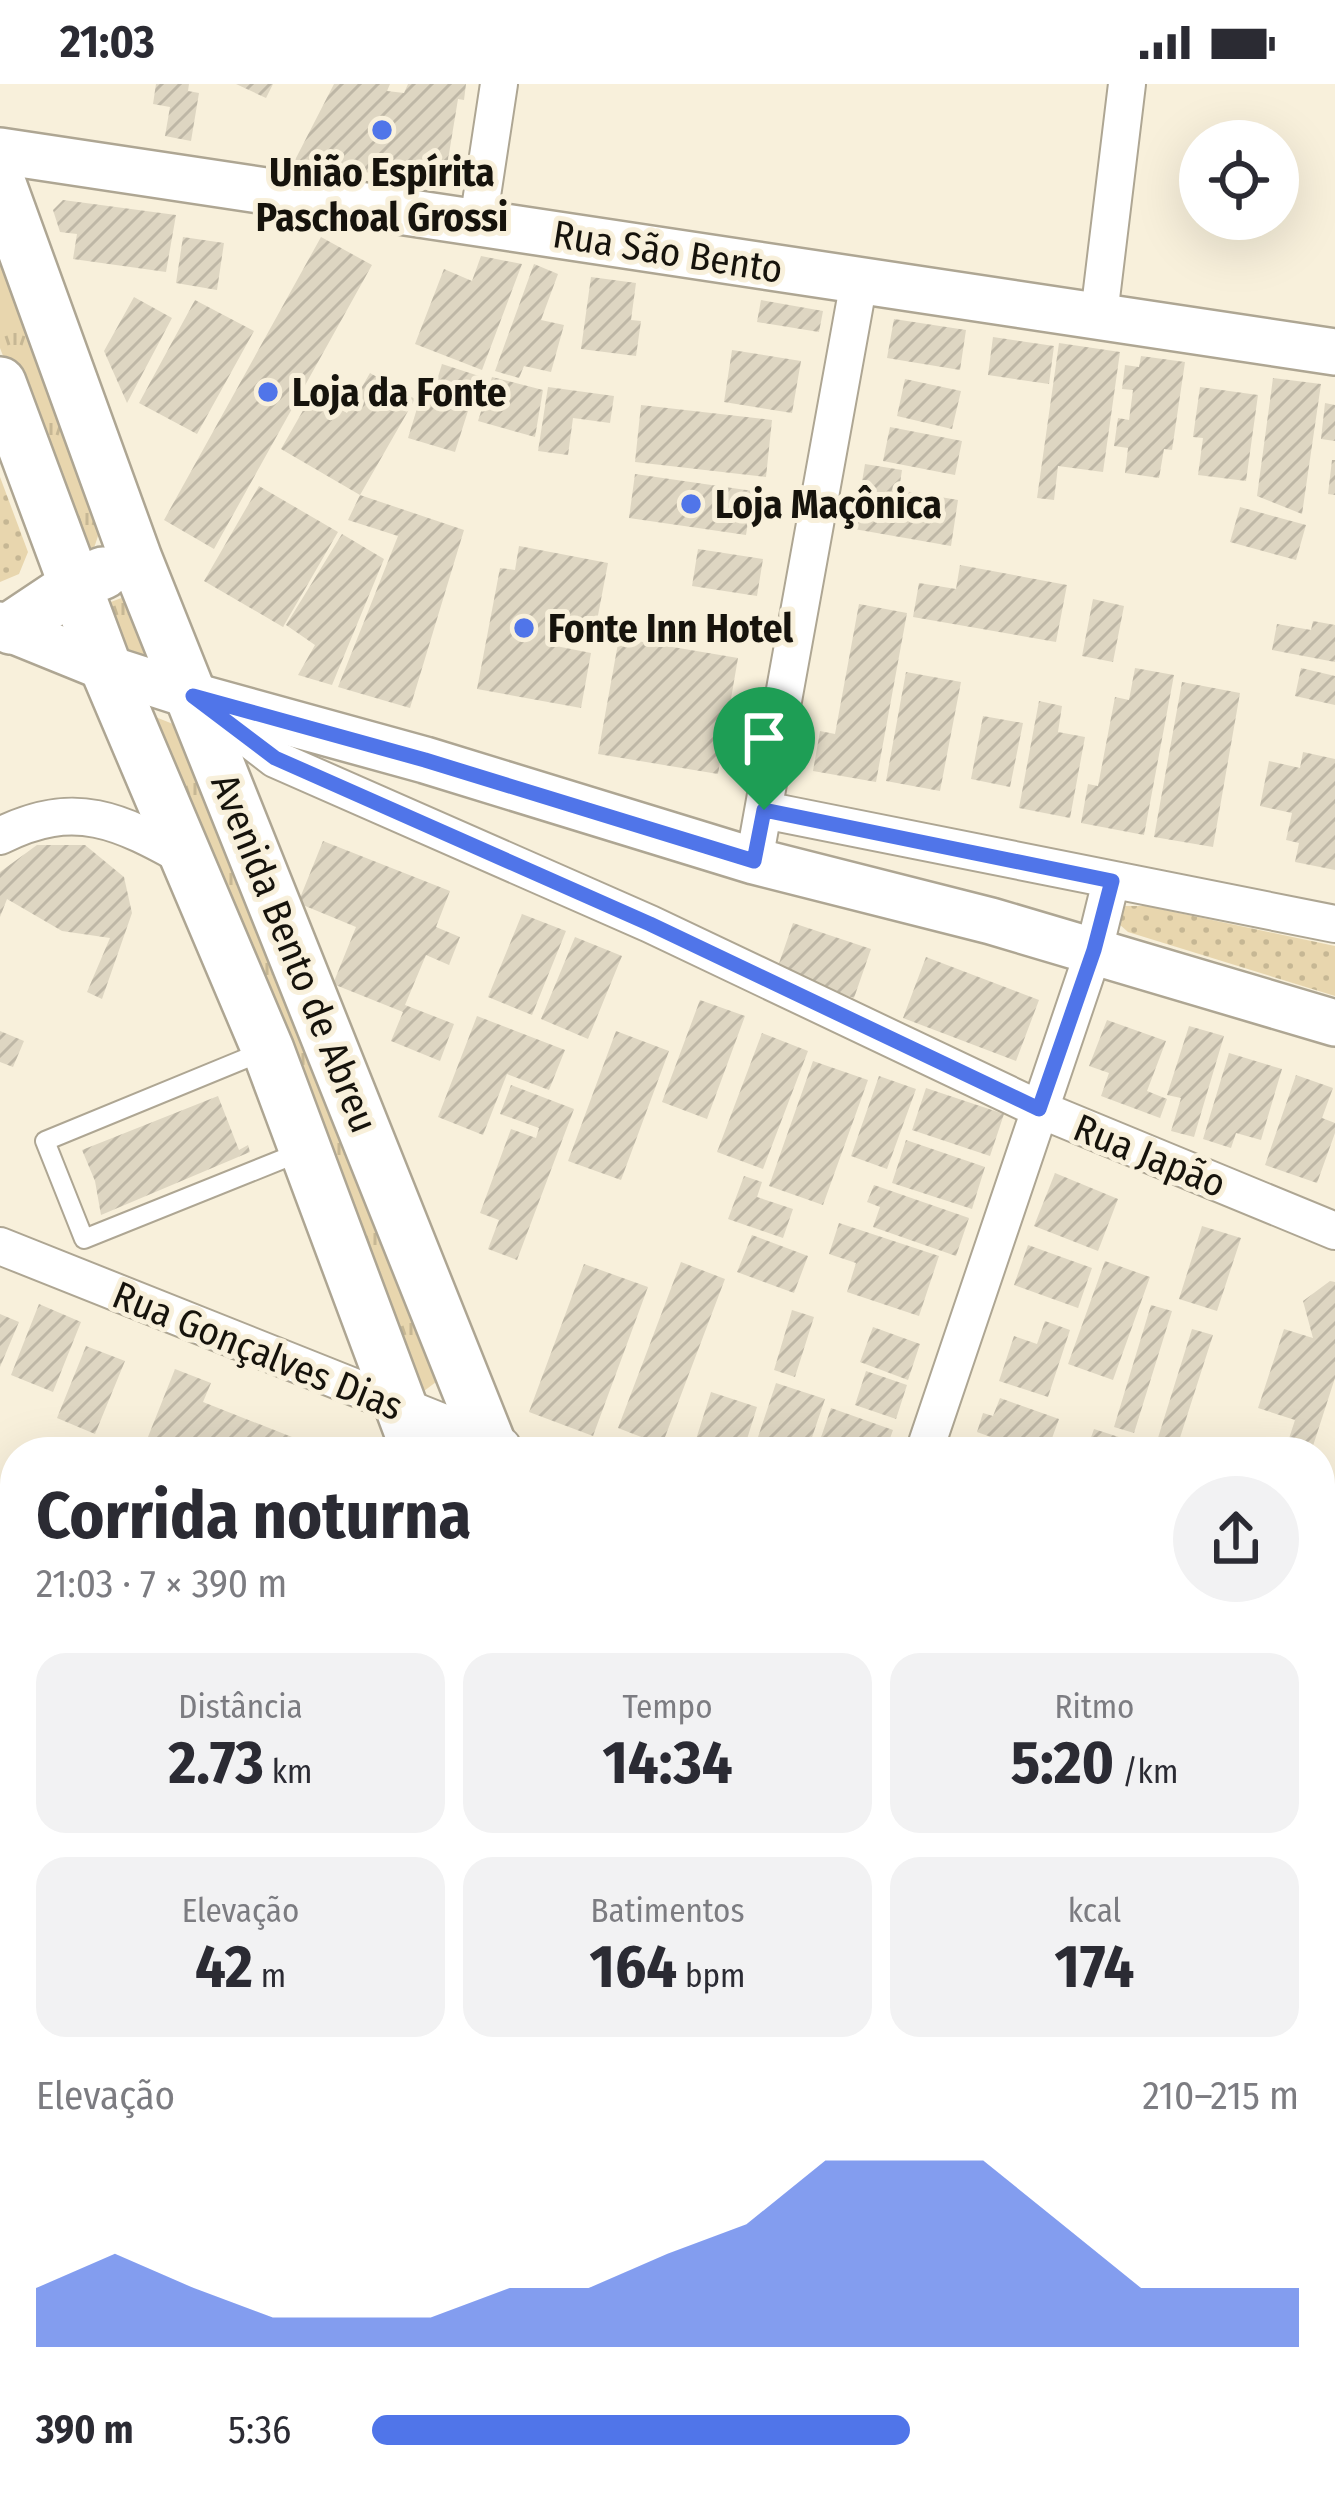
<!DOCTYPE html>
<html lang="pt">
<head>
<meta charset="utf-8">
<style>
  :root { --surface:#fff; --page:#f2f2f3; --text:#2b2b33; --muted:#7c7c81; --accent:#5075e9 }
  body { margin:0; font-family:"Fira Sans Condensed",sans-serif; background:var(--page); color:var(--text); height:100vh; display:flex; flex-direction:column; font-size:45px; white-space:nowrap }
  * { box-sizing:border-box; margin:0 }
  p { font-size:39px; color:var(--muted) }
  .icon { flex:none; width:66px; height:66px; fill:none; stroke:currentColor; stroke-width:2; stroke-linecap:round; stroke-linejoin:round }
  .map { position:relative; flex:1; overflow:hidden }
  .sheet { position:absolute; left:0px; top:1353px; width:1335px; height:1065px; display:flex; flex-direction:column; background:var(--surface); border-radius:48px 48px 0 0; box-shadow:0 12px 48px #0002 }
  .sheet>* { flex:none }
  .buttons { position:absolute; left:1179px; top:36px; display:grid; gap:24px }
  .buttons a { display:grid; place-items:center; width:120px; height:120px; border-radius:50%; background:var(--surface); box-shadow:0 12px 48px #0002; font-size:60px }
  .pin { position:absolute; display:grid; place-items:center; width:102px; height:102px; color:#fff; margin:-123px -51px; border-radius:50% 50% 50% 0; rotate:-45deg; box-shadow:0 0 12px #0007 }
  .pin .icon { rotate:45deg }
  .round { display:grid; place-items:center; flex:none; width:126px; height:126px; border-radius:63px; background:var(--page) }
  .overview { display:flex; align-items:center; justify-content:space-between; height:204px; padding:0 36px }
  h1 { font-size:66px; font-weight:700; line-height:90px }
  .figures { display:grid; grid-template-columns:repeat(3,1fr); gap:18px; height:204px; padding:12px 36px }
  .figures div { display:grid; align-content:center; border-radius:30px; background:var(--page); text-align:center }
  .figures b { font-size:60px; font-weight:700 }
  .figures small { font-size:33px; font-weight:400 }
  .figures p { font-size:33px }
  .chart { height:336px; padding:24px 36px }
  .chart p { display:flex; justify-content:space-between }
  .chart svg { width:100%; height:216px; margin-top:12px; fill:var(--accent); opacity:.7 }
  ul { padding:0 36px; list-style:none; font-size:39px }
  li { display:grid; grid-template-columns:192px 144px 1fr; align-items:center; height:90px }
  li i { height:30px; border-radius:15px; background:var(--accent) }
  .status { display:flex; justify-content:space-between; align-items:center; height:84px; padding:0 60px; background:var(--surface); direction:ltr }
  .status svg { height:33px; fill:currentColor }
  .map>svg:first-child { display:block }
  .grass { fill:url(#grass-tufts) }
  .park { fill:url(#park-dots) }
  .building { fill:url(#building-hatch) }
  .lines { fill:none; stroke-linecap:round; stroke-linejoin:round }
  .service-casing { stroke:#aea693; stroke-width:22 }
  .minor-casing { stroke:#aea693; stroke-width:40 }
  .tertiary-casing { stroke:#aea693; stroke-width:50 }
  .secondary-casing { stroke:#aea693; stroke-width:56 }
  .service { stroke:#fff; stroke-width:18 }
  .minor { stroke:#fff; stroke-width:36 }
  .tertiary { stroke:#fff; stroke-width:45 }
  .secondary { stroke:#fff; stroke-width:51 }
  .route-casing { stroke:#fff; stroke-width:24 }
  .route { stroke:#5075e9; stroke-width:15 }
  .poi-dot { fill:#5075e9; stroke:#f8f0db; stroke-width:4.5 }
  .labels { text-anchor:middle; stroke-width:10; stroke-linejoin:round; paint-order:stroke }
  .poi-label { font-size:39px; font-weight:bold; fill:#16130c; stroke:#f8f0db; text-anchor:start }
  .street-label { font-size:39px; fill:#16130c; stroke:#f8f0db }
</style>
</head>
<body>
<div class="status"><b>21:03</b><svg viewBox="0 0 49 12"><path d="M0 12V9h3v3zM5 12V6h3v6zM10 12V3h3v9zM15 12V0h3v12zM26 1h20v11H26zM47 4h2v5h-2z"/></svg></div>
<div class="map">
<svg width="1335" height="2416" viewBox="0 0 1335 2416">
  <defs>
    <pattern id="grass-tufts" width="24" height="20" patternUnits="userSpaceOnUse" patternTransform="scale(3)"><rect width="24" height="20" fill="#e8d6ae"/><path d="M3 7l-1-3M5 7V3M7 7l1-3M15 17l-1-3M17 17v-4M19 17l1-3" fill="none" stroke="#c6b794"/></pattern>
    <pattern id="park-dots" width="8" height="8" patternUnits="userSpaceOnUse" patternTransform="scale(3)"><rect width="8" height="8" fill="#e8d6ae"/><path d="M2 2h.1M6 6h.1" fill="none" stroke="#c6b794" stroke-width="1.8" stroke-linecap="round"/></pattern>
    <pattern id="building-hatch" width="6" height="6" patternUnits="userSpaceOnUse" patternTransform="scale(3)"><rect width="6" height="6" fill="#ded6c2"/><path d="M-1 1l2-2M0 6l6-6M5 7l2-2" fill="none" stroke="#beb7a6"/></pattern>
  </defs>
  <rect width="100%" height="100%" fill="#f8f0db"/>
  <path class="grass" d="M0,169L103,437L94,464L80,473L0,264Z
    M124,513L155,583L119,571L103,521Z
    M153,632L173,640L189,660L436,1298L420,1310Z"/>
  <path class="park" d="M0,393L28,468L19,490L0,498Z
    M1123,822H1146L1335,862V912L1128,848L1119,840Z"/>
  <path class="building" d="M156,0H189L188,7L199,9L191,57L165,52L170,23L153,20Z
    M236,0H273L266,14Z
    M334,0H390L387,7L404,9L408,0H466L464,16L458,15L445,94L435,100L295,76Z
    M63,116L176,131L166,188L73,175L77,150L60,148L53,126Z
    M183,153L224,159L217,206L176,199Z
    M321,153L372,181L214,465L164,436Z
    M481,172L522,180L482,286L415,260L444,185L472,197Z
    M534,180L558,190L541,236L564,241L551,288L524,282L519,294L495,287Z
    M591,193L636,199L631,236L641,237L636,272L581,265Z
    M134,213L172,234L127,319L104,267Z
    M195,216L254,247L197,350L139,319Z
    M761,216L823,227L819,248L757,238Z
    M894,235L966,246L960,286L887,274Z
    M993,253L1054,262L1049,300L988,291Z
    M1059,259L1120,268L1103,388L1058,382L1054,416L1037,414Z
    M732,266L801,277L792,329L724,318Z
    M1141,272L1185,278L1172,366L1164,365L1159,394L1125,389L1128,364L1114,362L1118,334L1129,336L1133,306L1122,305L1125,281L1139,283Z
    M442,280L479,292L455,368L408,354L422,308L432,312Z
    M370,289L415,315L360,411L281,365L313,309L347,329Z
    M492,293L543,306L535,353L478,337Z
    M1273,294L1321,300L1302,430L1257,412Z
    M905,295L961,307L952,345L897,332Z
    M548,303L614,312L610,339L573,334L568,371L538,367Z
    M1200,303L1258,311L1246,397L1198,391L1203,354L1193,353Z
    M1325,319L1335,321V357L1321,355Z
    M641,321L772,336L766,393L635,378Z
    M890,343L962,357L955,391L883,377Z
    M1332,376H1335V411L1328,410Z
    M865,380L902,386L899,406L958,416L951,462L854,445Z
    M635,390L753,407L746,451L629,434Z
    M259,402L338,448L283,543L204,497Z
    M360,411L464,446L410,624L338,603L398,452L348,436Z
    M1240,423L1306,441L1296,476L1230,458Z
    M342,450L384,475L332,601L298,591L315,561L286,541Z
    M519,462L608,479L595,547L560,541L556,562L591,569L581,624L477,605L500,484L515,486Z
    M698,465L763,475L757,512L692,502Z
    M960,481L1067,501L1056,558L913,533L919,499L956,505Z
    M1093,515L1124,522L1113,578L1082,572Z
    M859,520L907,529L876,698L813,687L820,647L835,650Z
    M1313,537L1335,541V578L1272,566L1277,540L1311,546Z
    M619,554L738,574L718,690L598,670Z
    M1135,584L1174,591L1144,751L1081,739L1088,700L1098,702L1115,613L1129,616Z
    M1301,584L1335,592V621L1295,612Z
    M906,588L961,598L940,707L886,697Z
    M1182,598L1240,609L1213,763L1154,753Z
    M1039,617L1062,622L1058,648L1085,653L1070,734L1019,724Z
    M983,632L1023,639L1010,703L971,695Z
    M1303,668L1335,675V786L1295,778L1299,759L1286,756L1292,729L1260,722L1269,677L1300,684Z
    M323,757L450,807L436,843L460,853L449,881L426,871L405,921L454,940L440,977L391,957L403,928L333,900L356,843L298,819Z
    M37,761H85L124,793L132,829L102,915L87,908L110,854L62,847L7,815L0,833V788Z
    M522,830L566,847L532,931L488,913Z
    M793,839L871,865L854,914L776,888Z
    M575,853L622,872L588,955L541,935Z
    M926,873L1039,916L1016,977L903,934Z
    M700,916L745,932L707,1035L662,1018Z
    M477,932L565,966L549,1006L507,990L483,1051L438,1033Z
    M1107,936L1166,957L1147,1007L1167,1015L1160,1034L1101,1012L1109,989L1089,982Z
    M1189,942L1224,952L1194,1053L1171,1047L1181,1014L1167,1011Z
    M0,947L24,957L13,983L0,978Z
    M616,947L669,967L621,1096L568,1077Z
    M762,949L808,967L763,1085L717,1068Z
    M1229,969L1282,985L1261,1056L1236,1049L1231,1064L1203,1055Z
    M813,977L868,996L823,1121L769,1102Z
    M1296,991L1333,1004L1322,1034L1335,1039V1049L1317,1099L1265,1081Z
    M879,992L916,1005L887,1085L851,1072Z
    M511,1001L574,1025L517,1176L488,1165L499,1136L480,1129L511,1045L536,1054L539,1044L500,1030Z
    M926,1004L1004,1030L990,1072L912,1046Z
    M218,1012L239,1066L248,1061L250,1068L101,1131L95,1097L82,1066Z
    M906,1056L985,1083L972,1125L892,1099Z
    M1055,1089L1118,1115L1098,1167L1034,1142Z
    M744,1092L762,1098L757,1113L793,1125L783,1154L728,1135Z
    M874,1101L969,1134L956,1172L873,1143L880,1123L867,1118Z
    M839,1139L939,1172L919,1232L847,1208L856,1179L829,1170Z
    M1202,1142L1241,1154L1217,1227L1179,1215Z
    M752,1151L808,1172L794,1209L737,1188Z
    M1028,1161L1092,1184L1078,1224L1014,1201Z
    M1105,1177L1150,1193L1113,1296L1068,1280Z
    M681,1178L725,1195L662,1361L618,1344Z
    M584,1180L648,1203L593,1352L529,1328Z
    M1330,1197L1335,1198V1294L1311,1368H1288L1285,1367L1295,1336L1258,1324L1284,1245L1313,1254L1303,1217Z
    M39,1220L81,1238L53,1308L11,1291Z
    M1151,1221L1172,1227L1134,1349L1114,1343Z
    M792,1226L814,1233L795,1293L774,1286Z
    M0,1230L19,1238L0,1283Z
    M1045,1237L1070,1246L1048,1313L999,1297L1014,1252L1037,1260Z
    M873,1243L920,1260L908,1296L860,1278Z
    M1192,1245L1213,1251L1177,1363L1157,1357Z
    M86,1262L125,1277L95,1350L57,1334Z
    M175,1285L211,1299L203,1318L302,1357L297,1368H142Z
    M866,1287L907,1301L896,1335L855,1321Z
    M776,1299L825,1315L807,1368H753Z
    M711,1308L757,1323L743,1368H692Z
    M1000,1314L1059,1335L1047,1368H1033L977,1348L983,1329L993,1332Z
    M831,1324L893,1346L885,1368H816Z
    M1094,1345L1162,1367V1368H1086Z
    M15,1425V1497L0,1490V1462Z
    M1320,1429L1335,1434L1320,1481Z
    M15,1618V1700L0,1694V1655Z
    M0,1709L15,1711L12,1782L0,1781Z
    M1320,1718L1335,1723L1324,1761L1320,1759Z
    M1335,1765V1825L1320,1813V1789Z
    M1320,1844L1335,1851L1320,1883Z
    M6,1920L15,1924V1997L0,1991V1935Z
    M1320,1937L1335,1943V1978L1320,1972Z
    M1335,2041V2119L1320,2114V2052L1330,2055Z
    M1326,2239L1335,2243V2345L1320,2340V2254Z
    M195,2403H199L233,2416H190Z
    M230,2403H278L272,2416H261Z
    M376,2403H448L443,2416H371Z
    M460,2403H533L528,2416H455Z
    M582,2403H648L641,2416H575Z
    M685,2403H695L700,2416H650Z
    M988,2403H1141L1146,2416H993Z
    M1203,2405L1207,2416H1176Z"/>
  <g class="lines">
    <defs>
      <path id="service" d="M264,967L45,1057L84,1155L303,1067"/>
      <path id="minor" d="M478,138L499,0
        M1099,231L1127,0
        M205,621L275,675L650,840L1039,1025L1335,1147
        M764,726L1335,840
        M0,752C75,714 120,737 188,775
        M754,777L859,197
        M0,1162L502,1362
        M924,1368L1094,866L1111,797
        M0,1547L15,1552
        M1320,1669L1335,1674
        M0,1836L15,1838
        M0,2074L15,2079
        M1320,2186L1335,2191
        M0,2231L15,2271
        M0,2359L15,2346
        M67,2403L72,2416"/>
      <path id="tertiary" d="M0,67L1335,268
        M0,541L106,584L193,612L425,676L754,777L991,837L1335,939"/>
      <path id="secondary" d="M0,100L136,475L493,1368
        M0,299L106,584L268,966L418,1368
        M11,544L77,500L103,489
        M826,2403L830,2416
        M900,2403L905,2416"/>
    </defs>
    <use href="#service" class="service-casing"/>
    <use href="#minor" class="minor-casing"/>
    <use href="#tertiary" class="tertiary-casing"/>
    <use href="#secondary" class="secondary-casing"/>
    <use href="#service" class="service"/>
    <use href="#minor" class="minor"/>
    <use href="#tertiary" class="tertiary"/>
    <use href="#secondary" class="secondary"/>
  </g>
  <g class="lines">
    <defs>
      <path id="route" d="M193,612L425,676L754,777L764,726L1112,797L1094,866L1039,1025L650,840L275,674Z"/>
    </defs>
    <use href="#route" class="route-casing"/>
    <use href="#route" class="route"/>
  </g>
  <g class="poi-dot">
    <circle cx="382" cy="46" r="12"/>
    <circle cx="268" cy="308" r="12"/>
    <circle cx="691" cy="420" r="12"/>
    <circle cx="524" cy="544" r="12"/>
  </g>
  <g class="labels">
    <g class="poi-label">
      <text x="382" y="102" text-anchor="middle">União Espírita<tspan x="382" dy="45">Paschoal Grossi</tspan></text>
      <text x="292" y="322">Loja da Fonte</text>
      <text x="715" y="434">Loja Maçônica</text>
      <text x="548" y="558">Fonte Inn Hotel</text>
    </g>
    <g class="street-label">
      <text transform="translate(668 167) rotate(9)" y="14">Rua São Bento</text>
      <text transform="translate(295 869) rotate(68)" y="14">Avenida Bento de Abreu</text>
      <text transform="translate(1150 1071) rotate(22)" y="14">Rua Japão</text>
      <text transform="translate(258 1266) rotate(22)" y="14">Rua Gonçalves Dias</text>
    </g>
  </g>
</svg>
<div class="buttons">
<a><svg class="icon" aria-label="locate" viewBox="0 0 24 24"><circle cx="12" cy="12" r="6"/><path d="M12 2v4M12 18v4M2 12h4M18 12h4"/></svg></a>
</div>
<div class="pin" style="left:764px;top:726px;background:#1e9e55"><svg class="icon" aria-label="arrive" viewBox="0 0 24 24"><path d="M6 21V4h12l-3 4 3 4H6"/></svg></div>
<section class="sheet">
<div class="overview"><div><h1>Corrida noturna</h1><p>21:03 · 7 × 390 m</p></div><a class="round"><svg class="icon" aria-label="share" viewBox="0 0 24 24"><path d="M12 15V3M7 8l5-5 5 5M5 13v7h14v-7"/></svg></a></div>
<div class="figures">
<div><p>Distância</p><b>2.73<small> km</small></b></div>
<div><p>Tempo</p><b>14:34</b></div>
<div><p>Ritmo</p><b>5:20<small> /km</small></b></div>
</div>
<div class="figures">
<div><p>Elevação</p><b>42<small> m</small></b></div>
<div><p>Batimentos</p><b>164<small> bpm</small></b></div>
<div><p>kcal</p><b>174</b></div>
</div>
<div class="chart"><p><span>Elevação</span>210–215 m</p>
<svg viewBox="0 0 160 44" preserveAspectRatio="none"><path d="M0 44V32L10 25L20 32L30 38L40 38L50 38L60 32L70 32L80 25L90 19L100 6L110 6L120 6L130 19L140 32L150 32L160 32V44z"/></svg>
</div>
<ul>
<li><b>390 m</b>5:36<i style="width:58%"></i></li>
</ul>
</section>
</div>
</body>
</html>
